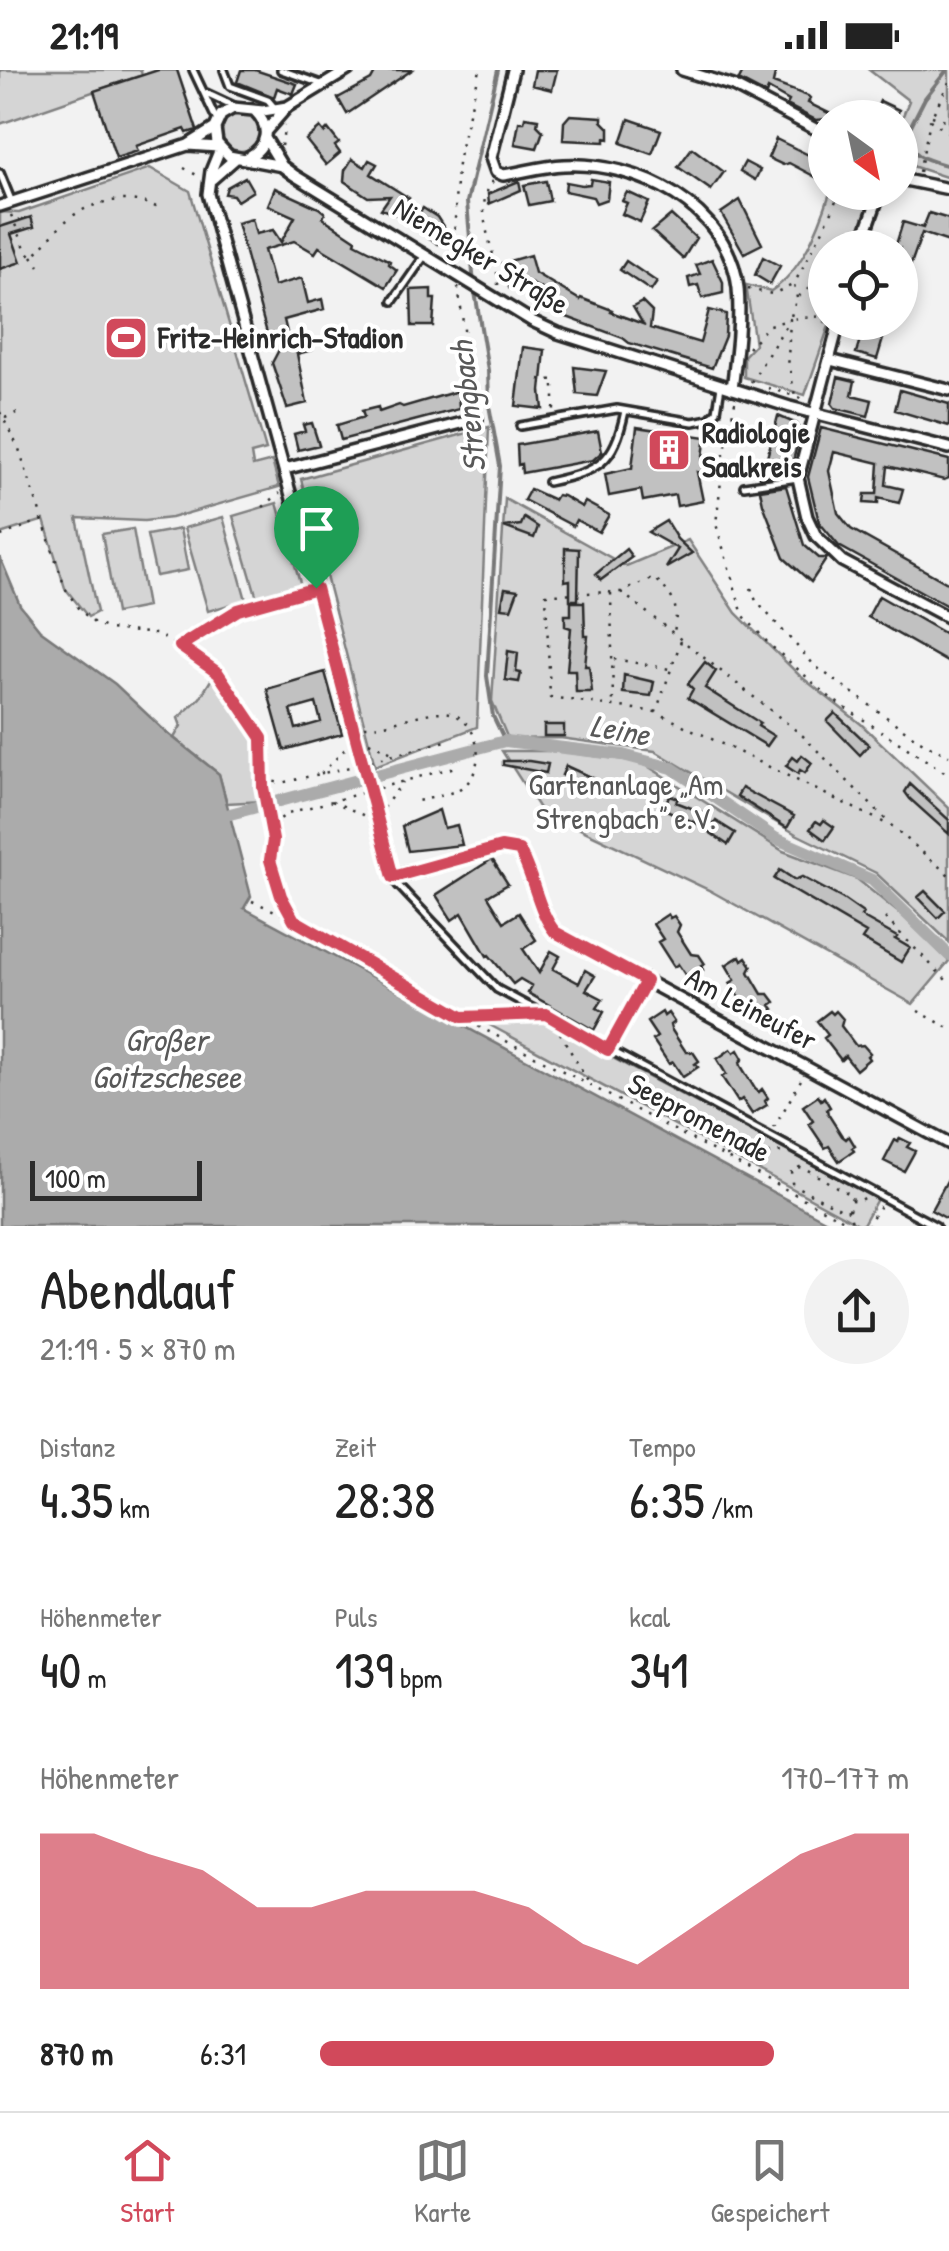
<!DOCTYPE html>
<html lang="de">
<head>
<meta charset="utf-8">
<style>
  :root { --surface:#fff; --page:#f2f2f2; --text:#222; --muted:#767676; --line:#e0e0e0; --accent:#d1495b }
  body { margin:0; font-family:"Patrick Hand",sans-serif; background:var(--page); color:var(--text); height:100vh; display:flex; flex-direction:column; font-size:38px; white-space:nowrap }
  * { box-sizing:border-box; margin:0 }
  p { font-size:32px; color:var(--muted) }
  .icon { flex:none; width:55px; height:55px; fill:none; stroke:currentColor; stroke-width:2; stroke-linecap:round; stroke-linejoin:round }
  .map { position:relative; height:1156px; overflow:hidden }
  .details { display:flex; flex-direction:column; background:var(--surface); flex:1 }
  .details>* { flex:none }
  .needle { width:65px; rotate:147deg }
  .buttons { position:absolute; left:808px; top:30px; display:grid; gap:20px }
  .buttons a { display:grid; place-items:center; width:110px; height:110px; border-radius:50%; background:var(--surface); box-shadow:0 5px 15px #0003; font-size:50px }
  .scale { position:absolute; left:30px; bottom:25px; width:172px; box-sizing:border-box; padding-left:10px; border:5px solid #2b2b2b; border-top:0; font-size:28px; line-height:35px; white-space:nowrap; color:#2b2b2b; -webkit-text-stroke:8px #fff; paint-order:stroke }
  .pin { position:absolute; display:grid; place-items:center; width:85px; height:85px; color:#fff; margin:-102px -42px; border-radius:50% 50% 50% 0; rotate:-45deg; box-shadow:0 0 10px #0007 }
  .pin .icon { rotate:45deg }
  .round { display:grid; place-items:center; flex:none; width:105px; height:105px; border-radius:52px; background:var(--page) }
  .head { display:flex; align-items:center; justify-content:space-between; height:170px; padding:0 40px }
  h1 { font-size:55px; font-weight:600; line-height:75px }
  .metrics { display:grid; grid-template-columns:repeat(3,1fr); gap:15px; height:170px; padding:10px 40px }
  .metrics div { display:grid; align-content:center }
  .metrics b { font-size:50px; font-weight:600 }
  .metrics small { font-size:28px; font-weight:400 }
  .metrics p { font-size:28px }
  .chart { height:280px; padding:20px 40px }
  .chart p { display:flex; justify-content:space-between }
  .chart svg { width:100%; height:180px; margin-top:10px; fill:var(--accent); opacity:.7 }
  ul { padding:0 40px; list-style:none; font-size:32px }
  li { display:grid; grid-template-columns:160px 120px 1fr; align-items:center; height:75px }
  li i { height:25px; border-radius:12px; background:var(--accent) }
  .status { display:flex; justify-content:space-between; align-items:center; height:70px; padding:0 50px; background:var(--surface); direction:ltr }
  .status svg { height:28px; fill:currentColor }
  .tabs { display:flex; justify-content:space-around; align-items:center; height:140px; border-top:2px solid var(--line); background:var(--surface); font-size:28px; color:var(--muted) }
  .tabs a { display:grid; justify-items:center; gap:5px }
  .tabs .selected { color:var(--accent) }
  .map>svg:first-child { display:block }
  .green { fill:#d5d5d5; stroke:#808080; stroke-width:2.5 }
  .water { fill:#ababab; stroke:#787878; stroke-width:2.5 }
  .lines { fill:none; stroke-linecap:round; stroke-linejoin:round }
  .stream { stroke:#787878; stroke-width:4 }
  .canal { stroke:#ababab; stroke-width:12 }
  .building { fill:#c1c1c1; stroke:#2b2b2b; stroke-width:2.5; fill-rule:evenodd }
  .service-casing { stroke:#2b2b2b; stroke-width:12 }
  .minor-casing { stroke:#2b2b2b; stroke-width:16 }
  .path { stroke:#2b2b2b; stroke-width:2.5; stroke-dasharray:2.5 8; stroke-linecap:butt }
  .service { stroke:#fff; stroke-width:5 }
  .minor { stroke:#fff; stroke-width:9 }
  .service-bridge-casing { stroke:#2b2b2b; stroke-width:12; stroke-linecap:butt }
  .service-bridge { stroke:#fff; stroke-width:5 }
  .route-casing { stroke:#fff; stroke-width:20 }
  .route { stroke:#d1495b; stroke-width:12 }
  .labels { text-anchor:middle; stroke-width:8; stroke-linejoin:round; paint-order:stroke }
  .street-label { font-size:30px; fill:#2b2b2b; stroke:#fff }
  .poi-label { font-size:30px; font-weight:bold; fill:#2b2b2b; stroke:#fff; text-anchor:start }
  .park-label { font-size:30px; fill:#565656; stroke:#fff }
  .water-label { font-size:32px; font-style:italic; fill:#585858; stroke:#fff }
</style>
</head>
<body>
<div class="status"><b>21:19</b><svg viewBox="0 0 49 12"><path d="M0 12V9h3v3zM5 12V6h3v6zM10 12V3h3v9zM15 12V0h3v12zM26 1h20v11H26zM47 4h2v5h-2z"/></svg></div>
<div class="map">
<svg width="949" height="1156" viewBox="0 0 949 1156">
  <rect width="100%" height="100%" fill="#f2f2f2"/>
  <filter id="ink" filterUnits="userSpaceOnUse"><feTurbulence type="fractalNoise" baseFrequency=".01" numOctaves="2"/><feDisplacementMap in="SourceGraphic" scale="20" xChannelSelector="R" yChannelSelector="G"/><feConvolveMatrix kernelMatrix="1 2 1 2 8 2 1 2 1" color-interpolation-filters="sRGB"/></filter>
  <g filter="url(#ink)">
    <path class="green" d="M0,0H141L142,5L0,54Z
      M869,0H949V108L900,92V53L909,31Z
      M222 62a19 19 0 1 1 38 0a19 19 0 1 1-38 0Z
      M150,98L190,121L266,380L251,384L253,396L272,391L279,417L171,448L144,451L77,448L97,542L88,547L65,518L44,450L0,464V142L19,143Z
      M830,123H874L855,177L825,178V252L830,253L805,325L744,307V286L755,274L746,215L771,221C802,201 819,157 830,123Z
      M489,357L477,657L375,696L301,409Z
      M505,429L626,496L688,470L736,543L799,605L861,654L949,738V872L876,803L796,764L655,681L560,668L508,669L492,631Z
      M277,433L301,516L257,528L233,446Z
      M223,447L246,530L208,541L184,458Z
      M133,459L147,537L116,543L102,464Z
      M180,459L188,500L156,506L147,465Z
      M214,605C230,624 254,648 258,674C260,693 257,712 263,731L227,733L219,704L174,668L181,656L178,648L200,628Z
      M502,681H556L641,692L783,781L857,809L905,848L949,891L913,934L709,820L540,740Z
      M532,945L877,1129L862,1156L473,946Z"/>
    <path class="water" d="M0,487L20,535L40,560L115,614L166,662L219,704L251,826L244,838L836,1156H0Z"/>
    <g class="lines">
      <path class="stream" d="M498,0L467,132L474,216L488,300L489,335L500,396L487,606L493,646L505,671
        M947,0L925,28L905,67C912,88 930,90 949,96"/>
      <path class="canal" d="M230,744L505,671L623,685L672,698L775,768L872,810L949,885"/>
    </g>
    <path class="building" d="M158,0H177L197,60L187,63L185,59L136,76L138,81L116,88L94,21Z
      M241,0H255L297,14L293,24L277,18L274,27L237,12Z
      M384,0H412L347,44L338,28L371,10L376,1Z
      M535,0H557L552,20L532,15Z
      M744,0H776L773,13L808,26L810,28L808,33L839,48L816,50L787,35L789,31L768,19L766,24L739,10Z
      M880,31L899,40L896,48H872Z
      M570,45L602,47V51L609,58V69L605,68V72L563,70L564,52Z
      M525,47L538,49L537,55L543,61L537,78L515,74L519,52H524Z
      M629,49L661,60L652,84L621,73Z
      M320,58L324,63L328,59L339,73L335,76L340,83L326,95L306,70Z
      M776,69L825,93V112L789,93L783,95L768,88Z
      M692,78L724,102L711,120L678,97Z
      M352,89L365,97L369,90L377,94L371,104L409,128L397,145L381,139L390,126L368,127L344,111L345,100Z
      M745,92L760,100L755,110L740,101Z
      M245,107L253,121L237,131L233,125L225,124L227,117Z
      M591,109L609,112L607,129L596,133L593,127L565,121L566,112L582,115L590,114Z
      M519,111L521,120L489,134L488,124Z
      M546,111L550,131L529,135L524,115Z
      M275,118L319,138L325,143L323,148L356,170L355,173L390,191L389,194L397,200L386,217L319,177L315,183L294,171L264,180L274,216L302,208L308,233L322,229L324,239L284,250L289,271L308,266L312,280L297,284L307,333L287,338L272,293L282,274L271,278L237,153L252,149L256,164L273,160L281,172L295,147L268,135Z
      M627,122L649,132L640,152L622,144L627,133L622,131Z
      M740,130L762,174L744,183L721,143Z
      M423,138L437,147L446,161L438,174L411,156Z
      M929,143L949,149V172L922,163L900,225V178H895L903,152L923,158Z
      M671,145L696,168L683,189L652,161Z
      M31,147L34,157L11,164L21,192L0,199V157Z
      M530,185L535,203L580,230L581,228L612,240L611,242L643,254L633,237L642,232L652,242L650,258L700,273L709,240L726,244L725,266L712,298L629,273L623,268L551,241L537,234L544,220L528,212L524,218L513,212L509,217L502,193Z
      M763,187L780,196L770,214L755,205Z
      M712,189L723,212V223L702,228L698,215L690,217L688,208L700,204L696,195Z
      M626,191L657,212L651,221L620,200Z
      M431,219V229H435L433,256H412L411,220Z
      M865,252H888L877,289L856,283Z
      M523,277L545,280L541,321L543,339L516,336Z
      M574,297L606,301L597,326L577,324Z
      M838,307L855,311L852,325L872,330L868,346L835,338L832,334Z
      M900,320L949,334V356L895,340Z
      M458,321L459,339L341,370L337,355L364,347L362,341L378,337L379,342L399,335L403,337Z
      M778,346L797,354L800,363L794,387L789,403L759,407L757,400L764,399Z
      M312,353L319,375L298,380L294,364L305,361L303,355Z
      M637,357L706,367L702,392L712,394L710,404L697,402L703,431L677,436L675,425L643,431L641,420L609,426L605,404L632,398Z
      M821,358L949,390V408L944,410L888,396L886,415L903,419L899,433L878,428V434L864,433L865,424H877L879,393L834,382L829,401L838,443L851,459L949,514V537L839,476L819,452L808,407Z
      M598,361L602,382L593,390L522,403L521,394L518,395L517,375Z
      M786,416L804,475L819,488H827L811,512L784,488L763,434L760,420Z
      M530,419L554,430L557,425L563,426L582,437L585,432L609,445L599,462L576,450L573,456L524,430Z
      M524,448L538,457L534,468L504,457L521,455Z
      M666,451L677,469L692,483L666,498L678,479L648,462Z
      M565,478L579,479L578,530H570V510L565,511Z
      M626,479L632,487L601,510L596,504Z
      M505,518L518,520L511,539L501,538Z
      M879,526L949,566V593L868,547Z
      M571,532H584L585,566H588L585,596H589L592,622H576L575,600H567L571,558L565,556V545H571Z
      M508,581L518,583L516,602L521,603L519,612L505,610Z
      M705,592L716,601L705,618L760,653L758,656L774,666L767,676L688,628L693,619L688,614Z
      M325,602L342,664L284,680L267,619ZM316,633L321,652L296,659L291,640Z
      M624,605L654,612L651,626L623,623Z
      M835,643L869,675L860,685L827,651Z
      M544,655H564V666H544Z
      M802,685L812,693L805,703L800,700L798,704L786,696L793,687L798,691Z
      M503,691H529L548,694L546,703L503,695Z
      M566,696L597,710L594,717L562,705Z
      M910,714L949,750V764L910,729L905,722Z
      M742,718L794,746L787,758L737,726Z
      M669,725L678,728L676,732L704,743L698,754L664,739Z
      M439,740L444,758L457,755L462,775L408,781L402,756Z
      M824,750L834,757L825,770L810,759L816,751L821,754Z
      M716,751L735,763L728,775L709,762Z
      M492,789L508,814L488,826L504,852L519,843L536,870L523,879L539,903L551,881L560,886L553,899L579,913L585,900L595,906L586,920L603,929L597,938L604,942L594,960L528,923L532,916L520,909L513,914L489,885L487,886L462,843L452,850L436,825Z
      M780,800L795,810L802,807L843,829L863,843L861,846L865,849L897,867L895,869L910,878L901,892L862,869L866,863L774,809Z
      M925,821L945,841L938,848L918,827Z
      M668,844L670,848L674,846L680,855L677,862L691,884L699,885L705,894L701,896L703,900L688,909L678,894L674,897L658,872L663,869L653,854Z
      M740,886L742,890L746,887L752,896L749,902L762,924H769L775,932L771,935L774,939L759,948L750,933L745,936L730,913L735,910L726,895Z
      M830,941L833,944L836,941L843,949L841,956L856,976L863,975L870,983L867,986L869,989L856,1000L845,986L841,990L824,968L828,965L817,951Z
      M662,942L664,946L668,943L674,952L670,955L671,959L686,982H693L699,991L695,994L698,997L683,1007L673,992L669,994L653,970L657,967L647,952Z
      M731,979L734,983L738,980L743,989L740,992L741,996L755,1019L759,1022L762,1019L768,1028L765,1031L767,1035L752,1044L742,1029L738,1032L722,1007L726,1004L717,989Z
      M818,1026L821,1030L824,1027L830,1037L827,1039L828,1044L842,1066L846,1069L849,1066L855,1076L852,1078L854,1081L839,1091L829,1076L825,1078L809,1054L813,1051L803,1036Z
      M900,1068L910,1073L907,1077L915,1081L904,1101L884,1091L895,1070L898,1072Z
      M949,1107V1150L931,1140Z"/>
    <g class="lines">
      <defs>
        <path id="service" d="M193,0L217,51
          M224,0L230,16L268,30L274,37
          M281,0L321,14
          M206,23L234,36
          M0,103L11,130
          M393,231L426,184
          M520,356L617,339L693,352L709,349L717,341L721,316
          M548,412C599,401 614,394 625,341
          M744,416L798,408
          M374,738L393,807L398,815L497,919L936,1156
          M619,958L645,911"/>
        <path id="minor" d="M513,0L491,88L496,102L503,105C524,102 543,96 564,95C638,91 729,137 738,218C741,251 736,287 732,319
          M682,0L733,16L825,64
          M266,61L287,37L348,0
          M265,68L282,96L294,105L532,251L558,263L790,337L949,378
          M188,75L215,58
          M220,79L211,101L208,124L360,676
          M248,87C268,77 271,57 255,41
          M282,96L229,86L217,73L215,58L221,45L233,38L263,41L287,37
          M212,109L236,88
          M900,109L949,119
          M0,136L188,75L218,77
          M860,178L880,122
          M839,252L798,408L807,447L816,466L842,491L949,548
          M830,290L949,320
          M285,399L477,349
          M393,807L501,777L519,781C534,806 537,841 555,862L949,1074"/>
      </defs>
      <use href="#service" class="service-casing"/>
      <use href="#minor" class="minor-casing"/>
      <path class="path" d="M949,12L930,50L949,63
        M932,46L949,51
        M281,76L285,55
        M184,98L198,106
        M919,102L930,51
        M493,111C470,142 498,180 498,215
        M11,145L26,180L32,186C45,176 53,161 66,151C91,130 130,123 158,138
        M32,186L39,196
        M448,190C459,158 453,134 457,102C461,68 472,34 480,0
        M825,205L797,228L790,249L825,246
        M458,217L475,338
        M748,219L772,224L793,215
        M797,228L794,214L831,144L839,122
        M748,278L769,255L789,250
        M539,309L554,310V344
        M751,312L790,249L788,289L795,326
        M768,318L808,330
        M735,332L724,385L716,454L743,545L769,574L833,630L949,705
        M0,342L19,379L65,518L78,538L94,553L109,559L156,564L195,585L218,603L257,657L262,668L263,717L272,755L269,790L272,804L294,850L461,947L855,1156
        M5,348L23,340
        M263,437L280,423
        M1,466L42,450
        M751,518L756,531L815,596L920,671L949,686
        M621,522L803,666L893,757L949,805
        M611,523L613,635
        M681,571L656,642L887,754
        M181,575L238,540L306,520
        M614,589L670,599
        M656,642L550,627L546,524L621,522L655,508C674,528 679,534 674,562
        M365,656C391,657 428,638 450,643C479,651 487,696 465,715C453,725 429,728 413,732
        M369,672L394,684
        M371,691L450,670
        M321,704L350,674
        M264,710L281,713L354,696
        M379,718L455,697
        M332,731L365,746
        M383,738L403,712
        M272,755L288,743L362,723
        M252,831L293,849
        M885,848L949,913
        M918,941L949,958
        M463,947L525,945
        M560,963L591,1017
        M774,1058L802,1008
        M726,1086L783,1082
        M851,1130L858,1131L867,1126
        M849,1140L846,1141L797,1117L792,1113L791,1101L800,1097L806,1099L852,1126L849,1140L852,1152
        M867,1156L881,1134"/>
      <use href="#service" class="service"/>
      <use href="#minor" class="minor"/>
      <defs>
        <path id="service-bridge" d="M360,676L374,738"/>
      </defs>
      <use href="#service-bridge" class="service-bridge-casing"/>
      <use href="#service-bridge" class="service-bridge"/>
    </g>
  </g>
  <g class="lines" filter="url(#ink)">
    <defs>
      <path id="route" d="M316,518L393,807L501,777L519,780C534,806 538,842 555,862L646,911L608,980L546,944L462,947L294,850L281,826L270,790L273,770L263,717L262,668L218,603L180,576L238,540Z"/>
    </defs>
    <use href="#route" class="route-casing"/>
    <use href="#route" class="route"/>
  </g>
  <defs>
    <symbol id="stadium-square" viewBox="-11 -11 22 22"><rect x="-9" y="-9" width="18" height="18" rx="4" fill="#d1495b" stroke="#fff"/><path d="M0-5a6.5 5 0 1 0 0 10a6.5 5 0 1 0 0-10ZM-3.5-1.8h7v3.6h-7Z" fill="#fff"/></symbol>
    <symbol id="building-square" viewBox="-11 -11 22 22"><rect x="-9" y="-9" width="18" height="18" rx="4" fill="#d1495b" stroke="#fff"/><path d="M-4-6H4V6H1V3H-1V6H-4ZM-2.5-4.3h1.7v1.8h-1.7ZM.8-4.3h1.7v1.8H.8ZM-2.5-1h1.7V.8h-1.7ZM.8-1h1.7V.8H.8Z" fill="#fff"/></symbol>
  </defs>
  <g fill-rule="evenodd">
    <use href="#stadium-square" x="101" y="243" width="50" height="50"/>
    <use href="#building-square" x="644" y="355" width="50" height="50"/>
  </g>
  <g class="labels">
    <g class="street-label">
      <text transform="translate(481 186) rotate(31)" y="10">Niemegker Straße</text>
      <text transform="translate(751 939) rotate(28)" y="10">Am Leineufer</text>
      <text transform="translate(699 1048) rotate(28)" y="10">Seepromenade</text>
    </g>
    <g class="poi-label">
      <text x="158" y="278">Fritz-Heinrich-Stadion</text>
      <text x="702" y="373">Radiologie<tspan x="702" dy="34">Saalkreis</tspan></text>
    </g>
    <g class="park-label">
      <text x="626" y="725">Gartenanlage „Am<tspan x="626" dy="34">Strengbach” e.V.</tspan></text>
    </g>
    <g class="water-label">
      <text transform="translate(468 337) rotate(-96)" y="11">Strengbach</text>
      <text transform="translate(620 660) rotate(10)" y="11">Leine</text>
      <text x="166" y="981">Großer<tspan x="166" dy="37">Goitzschesee</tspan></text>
    </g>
  </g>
</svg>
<div class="buttons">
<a><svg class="needle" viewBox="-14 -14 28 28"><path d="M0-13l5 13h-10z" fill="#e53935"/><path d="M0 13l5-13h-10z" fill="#767676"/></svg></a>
<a><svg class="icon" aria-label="locate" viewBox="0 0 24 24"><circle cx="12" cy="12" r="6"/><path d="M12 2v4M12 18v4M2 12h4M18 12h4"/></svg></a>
</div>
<div class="scale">100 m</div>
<div class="pin" style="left:316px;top:518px;background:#1e9e55"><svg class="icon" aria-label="arrive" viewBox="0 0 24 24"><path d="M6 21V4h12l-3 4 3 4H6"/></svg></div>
</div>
<section class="details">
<div class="head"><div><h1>Abendlauf</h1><p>21:19 · 5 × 870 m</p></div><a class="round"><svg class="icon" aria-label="share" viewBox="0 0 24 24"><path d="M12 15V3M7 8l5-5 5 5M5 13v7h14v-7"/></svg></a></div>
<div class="metrics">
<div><p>Distanz</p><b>4.35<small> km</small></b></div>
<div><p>Zeit</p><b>28:38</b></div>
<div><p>Tempo</p><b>6:35<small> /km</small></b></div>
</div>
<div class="metrics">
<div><p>Höhenmeter</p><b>40<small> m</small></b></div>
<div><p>Puls</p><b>139<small> bpm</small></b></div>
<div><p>kcal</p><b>341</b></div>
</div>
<div class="chart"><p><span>Höhenmeter</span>170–177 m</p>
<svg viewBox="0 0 160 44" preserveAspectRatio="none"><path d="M0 44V6L10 6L20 11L30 15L40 24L50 24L60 20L70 20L80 20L90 24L100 33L110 38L120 29L130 20L140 11L150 6L160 6V44z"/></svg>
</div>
<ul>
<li><b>870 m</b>6:31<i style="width:77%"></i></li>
</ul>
</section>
<nav class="tabs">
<a class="selected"><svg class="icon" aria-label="home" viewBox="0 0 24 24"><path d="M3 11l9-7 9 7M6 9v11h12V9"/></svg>Start</a>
<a><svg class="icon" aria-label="map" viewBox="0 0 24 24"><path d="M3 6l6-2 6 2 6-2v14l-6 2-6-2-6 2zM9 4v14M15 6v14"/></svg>Karte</a>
<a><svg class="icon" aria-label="saved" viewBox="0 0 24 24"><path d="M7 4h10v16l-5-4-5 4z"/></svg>Gespeichert</a>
</nav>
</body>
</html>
